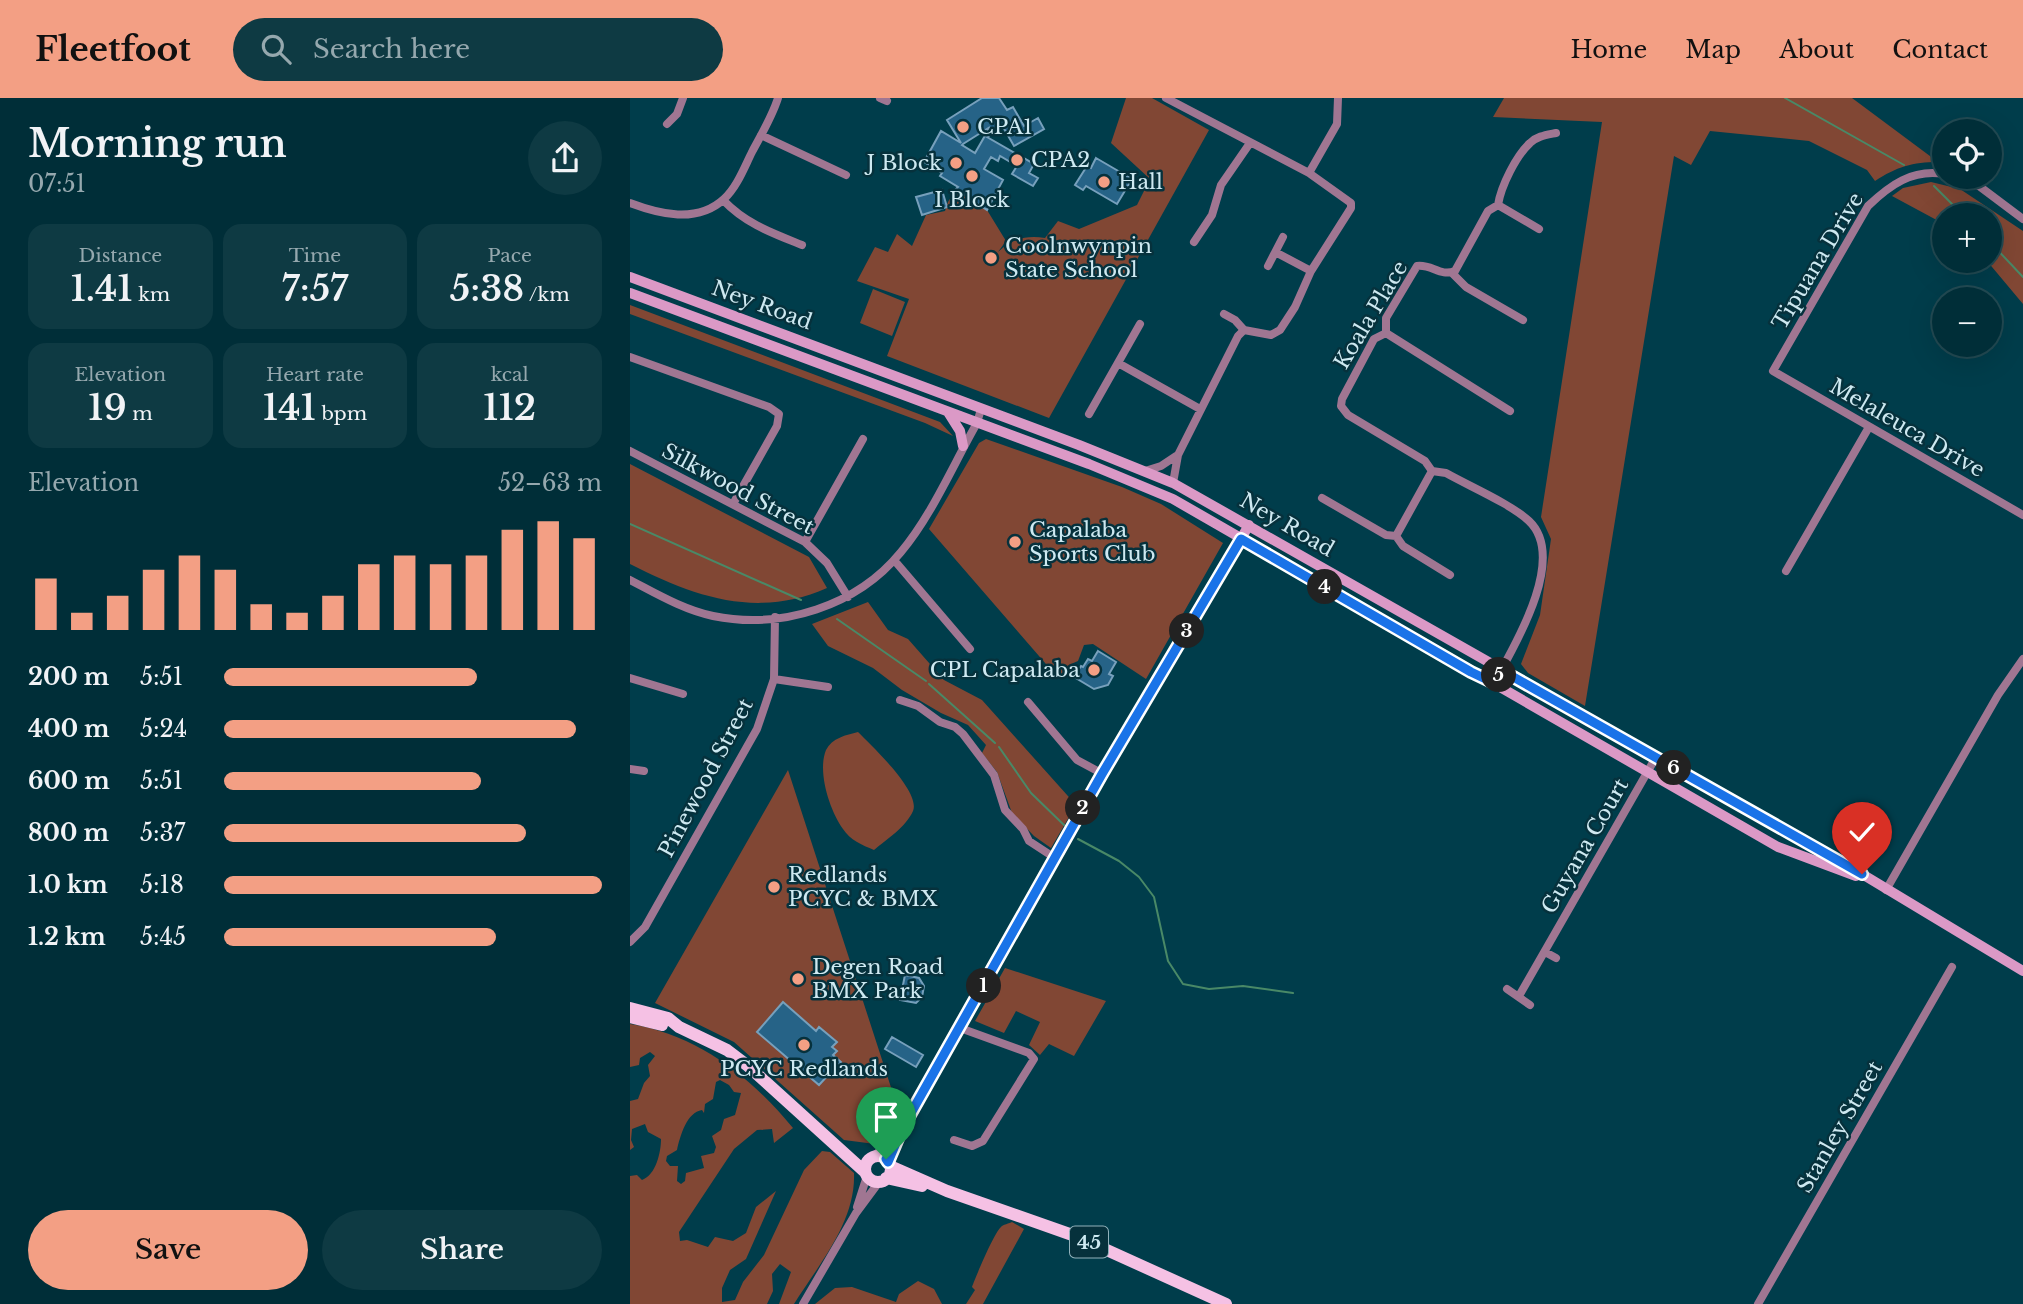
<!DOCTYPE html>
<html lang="en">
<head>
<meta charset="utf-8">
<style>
  :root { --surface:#002e38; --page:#0e3a43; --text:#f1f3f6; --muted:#95a8ae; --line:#224a53; --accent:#f39f84 }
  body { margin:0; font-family:"Libre Baskerville",serif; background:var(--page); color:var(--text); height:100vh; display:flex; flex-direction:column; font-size:26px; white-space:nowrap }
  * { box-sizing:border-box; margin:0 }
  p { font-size:23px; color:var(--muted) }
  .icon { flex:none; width:38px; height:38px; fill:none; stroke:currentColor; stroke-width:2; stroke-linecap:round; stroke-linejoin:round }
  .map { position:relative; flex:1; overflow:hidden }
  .panel { display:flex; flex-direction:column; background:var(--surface); width:630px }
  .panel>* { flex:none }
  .tools { position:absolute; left:1302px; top:21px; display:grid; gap:14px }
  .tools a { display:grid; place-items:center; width:70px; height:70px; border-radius:50%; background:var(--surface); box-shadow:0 7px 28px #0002,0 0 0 2px var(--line); font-size:35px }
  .pin { position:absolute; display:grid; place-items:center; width:60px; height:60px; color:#fff; margin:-72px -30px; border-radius:50% 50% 50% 0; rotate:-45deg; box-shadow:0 0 7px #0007 }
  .pin .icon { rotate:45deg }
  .km { position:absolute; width:35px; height:35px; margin:-18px; border-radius:50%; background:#222; color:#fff; font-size:19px; line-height:35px; text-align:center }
  .round { display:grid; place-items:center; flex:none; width:74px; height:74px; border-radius:37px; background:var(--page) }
  .overview { display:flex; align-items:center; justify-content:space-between; height:119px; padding:0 28px }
  h1 { font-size:38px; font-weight:600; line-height:52px }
  .metrics { display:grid; grid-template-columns:repeat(3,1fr); gap:10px; height:119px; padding:7px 28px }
  .metrics div { display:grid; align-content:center; border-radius:18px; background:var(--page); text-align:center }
  .metrics b { font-size:35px; font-weight:600 }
  .metrics small { font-size:19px; font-weight:400 }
  .metrics p { font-size:19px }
  .chart { height:196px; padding:14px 28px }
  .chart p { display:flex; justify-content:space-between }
  .chart svg { width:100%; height:126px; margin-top:7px; stroke:var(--accent); stroke-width:6 }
  .primary-button { display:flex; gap:14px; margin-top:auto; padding:14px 28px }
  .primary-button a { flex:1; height:80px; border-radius:42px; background:var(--accent); color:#111; font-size:28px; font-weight:600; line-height:80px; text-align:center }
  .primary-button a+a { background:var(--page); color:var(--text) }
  ul { padding:0 28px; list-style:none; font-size:23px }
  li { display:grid; grid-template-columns:112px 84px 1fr; align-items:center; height:52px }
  li i { height:18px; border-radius:9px; background:var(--accent) }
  header { display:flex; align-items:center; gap:42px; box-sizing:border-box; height:98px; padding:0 35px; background:var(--accent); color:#111 }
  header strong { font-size:33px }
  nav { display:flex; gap:38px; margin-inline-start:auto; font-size:24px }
  .search { width:490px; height:63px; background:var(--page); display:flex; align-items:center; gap:18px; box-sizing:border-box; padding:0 24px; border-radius:38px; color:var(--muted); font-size:26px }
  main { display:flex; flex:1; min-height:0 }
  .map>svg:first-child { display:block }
  .green { fill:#814734; fill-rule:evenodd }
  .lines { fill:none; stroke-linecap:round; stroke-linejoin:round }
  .stream { stroke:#498967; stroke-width:2 }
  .building { fill:#266387; stroke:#77a0bc; stroke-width:2; fill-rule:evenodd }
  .street { stroke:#a07692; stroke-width:8 }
  .secondary { stroke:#db99c6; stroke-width:10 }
  .primary { stroke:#f5c1e4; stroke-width:12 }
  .route-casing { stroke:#fff; stroke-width:14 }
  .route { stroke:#1a73e8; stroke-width:9 }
  .poi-dot { fill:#f39f84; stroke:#06313c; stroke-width:2.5 }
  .labels { text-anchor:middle; stroke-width:5; stroke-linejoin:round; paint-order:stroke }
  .shield { fill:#06313c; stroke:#92b2bb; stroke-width:2 }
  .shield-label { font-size:19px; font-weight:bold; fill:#cee9f1 }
  .poi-label { font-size:21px; fill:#cee9f1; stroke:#06313c; text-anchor:start }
  .street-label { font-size:21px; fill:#cee9f1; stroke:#06313c }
</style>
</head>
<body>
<header>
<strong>Fleetfoot</strong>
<div class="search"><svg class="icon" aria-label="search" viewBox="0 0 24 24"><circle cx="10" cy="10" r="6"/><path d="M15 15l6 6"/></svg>Search here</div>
<nav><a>Home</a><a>Map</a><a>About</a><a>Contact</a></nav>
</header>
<main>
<section class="panel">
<div class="overview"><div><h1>Morning run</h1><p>07:51</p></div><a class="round"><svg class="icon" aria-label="share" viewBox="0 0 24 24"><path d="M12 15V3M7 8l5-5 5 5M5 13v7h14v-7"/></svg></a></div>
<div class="metrics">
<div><p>Distance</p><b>1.41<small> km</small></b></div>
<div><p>Time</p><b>7:57</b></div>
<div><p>Pace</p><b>5:38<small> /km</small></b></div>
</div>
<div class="metrics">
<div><p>Elevation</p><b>19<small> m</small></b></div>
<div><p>Heart rate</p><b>141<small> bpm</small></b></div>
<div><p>kcal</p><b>112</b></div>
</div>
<div class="chart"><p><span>Elevation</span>52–63 m</p>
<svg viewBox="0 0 160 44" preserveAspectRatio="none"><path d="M5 44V26M15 44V38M25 44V32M35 44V23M45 44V18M55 44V23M65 44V35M75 44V38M85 44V32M95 44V21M105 44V18M115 44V21M125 44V18M135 44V9M145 44V6M155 44V12"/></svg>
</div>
<ul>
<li><b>200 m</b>5:51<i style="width:67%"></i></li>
<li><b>400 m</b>5:24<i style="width:93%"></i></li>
<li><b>600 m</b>5:51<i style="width:68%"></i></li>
<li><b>800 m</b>5:37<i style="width:80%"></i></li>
<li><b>1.0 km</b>5:18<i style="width:100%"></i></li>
<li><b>1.2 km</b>5:45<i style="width:72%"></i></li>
</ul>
<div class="primary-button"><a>Save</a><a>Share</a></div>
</section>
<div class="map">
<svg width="1393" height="1206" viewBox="0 0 1393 1206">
  <rect width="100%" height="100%" fill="#003d4b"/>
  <path class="green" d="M496,0H522L579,32L419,320L257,258L279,201L227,183L245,149L258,154L267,136L282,148L296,117L315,113L318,104L326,91L357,112L376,143L368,154C382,141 396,137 415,140L428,123L449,131L507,107L520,81L481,45Z
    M874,0H1222L1308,64C1283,64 1266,69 1245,83L1237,72L1179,43L1080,33L1061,67L1044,58L955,608L898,575L891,566L910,517L921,441L911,419L972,24L863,19Z
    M1301,84L1330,91L1393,133V206L1357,163H1360V117H1314V126L1262,98L1273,90Z
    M243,191L275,204L262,238L230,225Z
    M0,207L310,324L323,338L295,325L0,216Z
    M356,341L492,389L531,406L593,445L516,581L463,546L454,547L448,563L441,566L439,572L433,576L422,573L299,431L349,345Z
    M0,366L179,459L197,490C127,521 65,499 0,466Z
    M238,504L258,532L278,541L314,582L352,602L446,707L421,750L404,738L382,715L367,674L352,655L356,647L338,627L311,615L272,592L243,570L198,548L182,526Z
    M228,634C242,648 291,694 283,713C276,729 257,741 244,752C232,747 220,742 213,731C200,713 187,674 196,652C202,640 216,637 228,634Z
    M158,672L269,1014L245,1046L214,1042L104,944L25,905Z
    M375,870L476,903L444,958L419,946L410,957L399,947L410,924L386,913L374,935L345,923Z
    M0,926C68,937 120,978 163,1030L144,1045L142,1031L127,1032L104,1051L49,1134L50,1143L57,1142L78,1149L85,1139L103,1143L116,1135L126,1109L146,1093L116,1161L100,1172L92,1190V1204L105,1202L113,1184L134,1157L174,1072L192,1053L200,1054L224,1075C226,1124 189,1166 164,1206H149L161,1174L150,1166L142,1176L143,1193L137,1206H0V1078L7,1077L12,1082C26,1077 31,1054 31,1041L18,1034L15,1026L2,1031L1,1042L4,1049L0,1052V1003L8,1001L14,985L20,978L18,967L25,958L20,954L10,960L9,967L0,969ZM90,982L99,987L104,994L111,995L105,1017L94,1021L91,1032L82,1038L86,1049L84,1055L71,1058L74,1070L56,1075L55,1083L51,1086L47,1083L48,1068H40L36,1063L37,1058L47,1052C50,1038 57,1014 72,1012L74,1015L75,1006L83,1001L86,984Z
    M382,1124L394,1131L353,1206H336L345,1192L342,1189C346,1178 364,1135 371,1129C372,1127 380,1125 382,1124Z
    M288,1183L304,1191L312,1206H185L205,1190L222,1189L266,1204L269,1196Z"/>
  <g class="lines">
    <path class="stream" d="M1155,0L1274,67
      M1304,88L1333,117
      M1360,144L1393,179
      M0,426L171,502
      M207,521L296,583
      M299,586L365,645
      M369,649L401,695L434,727
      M448,741L489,763L509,779L524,799L538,863L553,886L579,891L613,888L663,895"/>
  </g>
  <path class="building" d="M352,0H369L377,12L383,9L394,28L408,20L414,31L384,48L373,29L357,39L404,66L399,75L408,80L403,88L382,76L387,68L370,58L368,63L361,59L354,71L373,82L357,112L326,91L328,89L310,78L312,75L294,64L311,33L331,45L317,22ZM360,29L345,55L332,47L333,46Z
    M466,60L502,81L487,106L456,88L453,92L445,87L457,68L461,70Z
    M312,92L317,109L292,117L286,99Z
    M468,553L486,564L479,576L483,578L478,587L464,591L444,579L451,568L453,569L458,561L462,563Z
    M275,877L289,880L294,888L292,899L286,905L270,902Z
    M153,904L186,933L189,929L207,944L202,949L207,953L203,957L211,964L204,972L207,974L202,978L200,975L189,987L127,934Z
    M262,939L293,957L286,969L255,951Z"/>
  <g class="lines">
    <path class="street" d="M250,0L257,3
      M536,0L679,75L721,105V110L681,173L665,209L650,232L641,237L614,232L608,238L548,357L543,385
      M37,26L47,16L53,0
      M131,37L216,77
      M679,75L707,26L708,0
      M1314,76C1282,71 1260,87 1238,108L1143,273L1393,417
      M1328,79L1349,88L1393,121
      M93,102C116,126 142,135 172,147
      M0,105C29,116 67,126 94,101C107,89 114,70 122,54C131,37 142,19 148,0
      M868,107L909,131
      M564,144L582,117L591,87L620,45
      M647,155L681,173
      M638,168L653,139
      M822,175L836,189L893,222
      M594,216L605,222L614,232
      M756,235L880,313
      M0,259L139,309L149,316L147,328L103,406
      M488,265L570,311
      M459,316L510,226
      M0,353L175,444L197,465L218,499
      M515,373L531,368L546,358
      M692,400L756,437L766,438L802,373
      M766,438L773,448L820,477
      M175,444L233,341
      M264,462L340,551
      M1156,473L1239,329
      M0,482C27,496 54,512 83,518C152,532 227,508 271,454C302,417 323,367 347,325L351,311
      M0,580L53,596
      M144,581L198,589
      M864,585C884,549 938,460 899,423C881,406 839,388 816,375L802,373L795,363L718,317L711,308L712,301L744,241L756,235V220L787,168C802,166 810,179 825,173L858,113L868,107C871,88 886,58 900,45C907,38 916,37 926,35
      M270,602L288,608L310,624L325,629L333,636L364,677L375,712L393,731L399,743L425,760
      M398,604L447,662L473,676
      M0,671L14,673
      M1256,792L1368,597L1393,561
      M0,844L15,829L127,631L144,581L145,519
      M915,854L926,860
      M877,891L900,907
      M889,898L1026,659
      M324,1042L342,1048L353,1043L404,961L399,955L330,930
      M227,1109L237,1078
      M173,1206L226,1115L249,1084
      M1128,1206L1322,869"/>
    <path class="secondary" d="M0,179L449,347L543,385L1232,776L1393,873
      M0,195L459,366L543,401L1148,749L1226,778
      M318,314L330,333L333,348
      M246,1058L268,1036
      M258,1064L273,1031L473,676L619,427"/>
    <path class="primary" d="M0,910L38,920L49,929L97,952L118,968L235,1074
      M0,919L32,927
      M235 1071a13 13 0 1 1 26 0a13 13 0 1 1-26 0Z
      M260,1068L317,1093L448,1139L596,1206
      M256,1080L292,1088"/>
  </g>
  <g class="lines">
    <defs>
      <path id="route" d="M256,1061L258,1064L272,1031L472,676L611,441L841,574L864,585L871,572L1232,776"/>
    </defs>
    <use href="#route" class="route-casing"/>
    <use href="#route" class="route"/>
  </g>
  <g class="poi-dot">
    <circle cx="333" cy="29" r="7"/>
    <circle cx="387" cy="62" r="7"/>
    <circle cx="326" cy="65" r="7"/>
    <circle cx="342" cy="78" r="7"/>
    <circle cx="474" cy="84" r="7"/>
    <circle cx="361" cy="160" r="7"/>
    <circle cx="385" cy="444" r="7"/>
    <circle cx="464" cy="572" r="7"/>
    <circle cx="144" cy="789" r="7"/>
    <circle cx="168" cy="881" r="7"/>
    <circle cx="174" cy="947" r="7"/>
  </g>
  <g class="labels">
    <rect class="shield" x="440" y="1128.5" width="38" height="31" rx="5"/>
    <g class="shield-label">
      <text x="459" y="1151">45</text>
    </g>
    <g class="poi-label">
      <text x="347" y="36">CPA1</text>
      <text x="401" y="69">CPA2</text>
      <text x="312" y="72" text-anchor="end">J Block</text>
      <text x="488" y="91">Hall</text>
      <text x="342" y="109" text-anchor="middle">I Block</text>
      <text x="375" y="155">Coolnwynpin<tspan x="375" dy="24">State School</tspan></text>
      <text x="399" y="439">Capalaba<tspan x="399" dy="24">Sports Club</tspan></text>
      <text x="450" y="579" text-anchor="end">CPL Capalaba</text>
      <text x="158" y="784">Redlands<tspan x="158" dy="24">PCYC &amp; BMX</tspan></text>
      <text x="182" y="876">Degen Road<tspan x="182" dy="24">BMX Park</tspan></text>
      <text x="174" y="978" text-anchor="middle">PCYC Redlands</text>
    </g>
    <g class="street-label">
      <text transform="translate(1188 163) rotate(-59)" y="7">Tipuana Drive</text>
      <text transform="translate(132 207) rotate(20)" y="7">Ney Road</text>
      <text transform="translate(741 217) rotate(-59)" y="7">Koala Place</text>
      <text transform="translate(1277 330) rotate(30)" y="7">Melaleuca Drive</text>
      <text transform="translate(108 391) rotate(28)" y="7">Silkwood Street</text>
      <text transform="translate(657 427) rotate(30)" y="7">Ney Road</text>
      <text transform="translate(76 680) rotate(-62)" y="7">Pinewood Street</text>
      <text transform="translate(955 748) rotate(-60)" y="7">Guyana Court</text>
      <text transform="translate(1210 1029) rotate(-60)" y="7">Stanley Street</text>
    </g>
  </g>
</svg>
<div class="tools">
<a><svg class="icon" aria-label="locate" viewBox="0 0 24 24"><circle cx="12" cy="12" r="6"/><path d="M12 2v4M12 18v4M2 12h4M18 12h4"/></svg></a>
<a>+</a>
<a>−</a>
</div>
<div class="pin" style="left:256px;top:1061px;background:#1e9e55"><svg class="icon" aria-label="arrive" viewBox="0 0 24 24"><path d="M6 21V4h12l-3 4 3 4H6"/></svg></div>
<div class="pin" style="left:1232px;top:776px;background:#d93025"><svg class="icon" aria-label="check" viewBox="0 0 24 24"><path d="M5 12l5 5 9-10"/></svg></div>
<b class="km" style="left:354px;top:888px">1</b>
<b class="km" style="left:453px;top:710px">2</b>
<b class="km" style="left:557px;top:533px">3</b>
<b class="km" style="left:695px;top:489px">4</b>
<b class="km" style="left:869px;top:577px">5</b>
<b class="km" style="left:1044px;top:670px">6</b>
</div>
</main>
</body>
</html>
